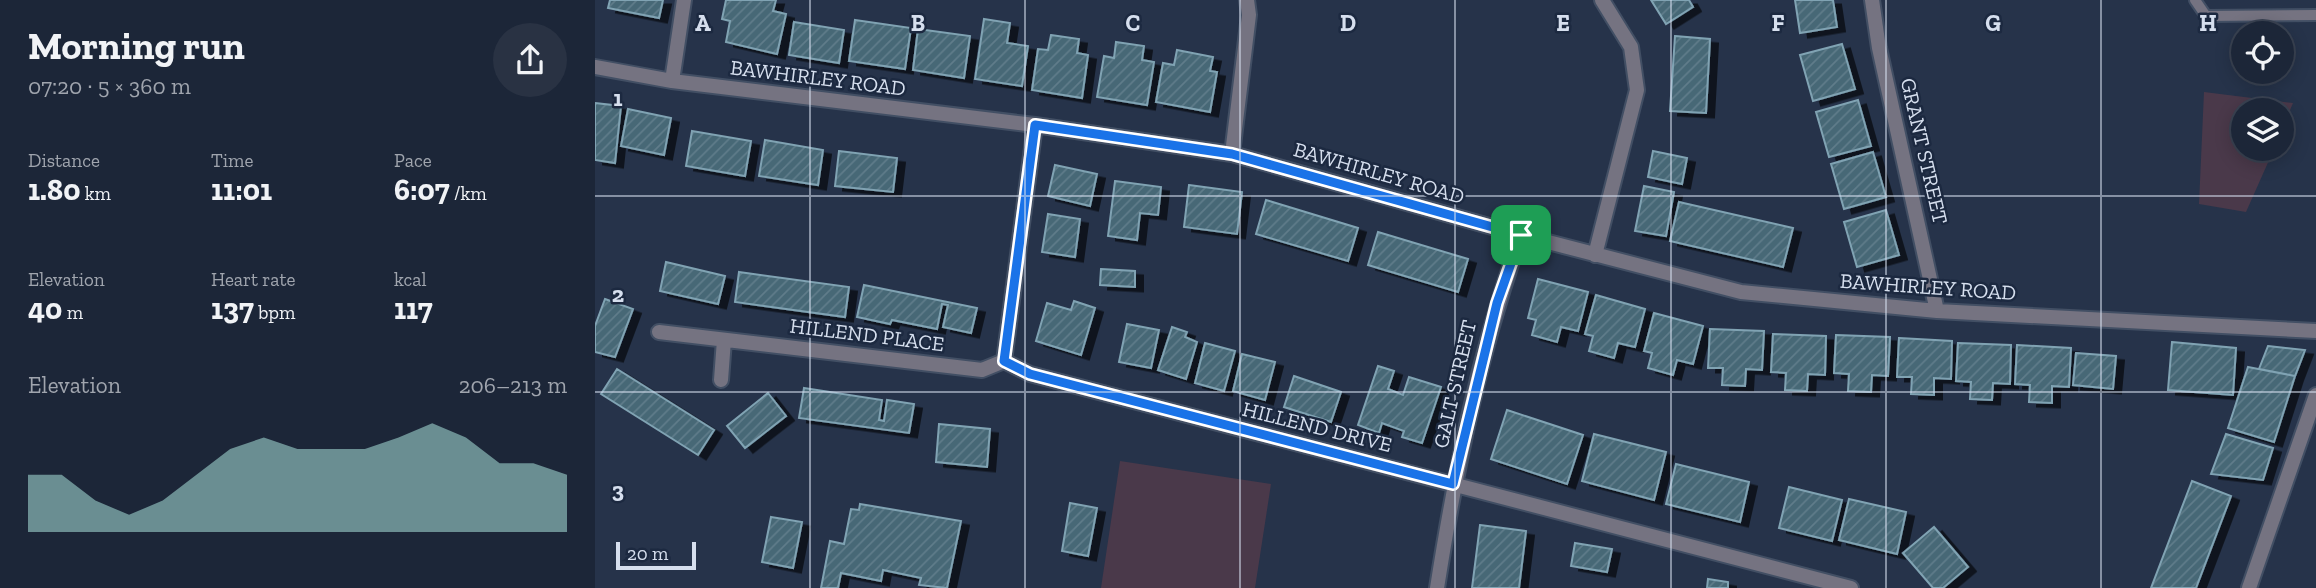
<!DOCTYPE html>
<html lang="en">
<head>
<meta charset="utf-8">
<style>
  :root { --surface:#1c2638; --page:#293243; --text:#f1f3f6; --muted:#a0a5ae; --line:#3a4353; --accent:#8bbbb9 }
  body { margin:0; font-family:"Zilla Slab",serif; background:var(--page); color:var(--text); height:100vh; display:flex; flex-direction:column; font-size:26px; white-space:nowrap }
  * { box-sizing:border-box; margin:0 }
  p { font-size:23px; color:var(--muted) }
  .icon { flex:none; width:38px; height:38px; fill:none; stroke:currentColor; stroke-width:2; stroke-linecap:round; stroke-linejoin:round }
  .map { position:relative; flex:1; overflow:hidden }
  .details { display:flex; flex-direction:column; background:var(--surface); width:595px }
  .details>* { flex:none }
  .buttons { position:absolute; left:1636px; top:21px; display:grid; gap:14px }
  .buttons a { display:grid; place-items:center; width:63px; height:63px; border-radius:50%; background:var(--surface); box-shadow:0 4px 18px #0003,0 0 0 2px var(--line); font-size:35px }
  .scale { position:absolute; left:21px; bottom:18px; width:80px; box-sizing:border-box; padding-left:7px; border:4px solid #d6dfee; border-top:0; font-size:19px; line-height:24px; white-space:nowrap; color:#d6dfee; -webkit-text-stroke:5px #1c2940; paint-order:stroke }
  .pin { position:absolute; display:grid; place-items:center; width:60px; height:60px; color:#fff; margin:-30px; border-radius:14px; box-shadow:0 4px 10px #0006 }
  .round { display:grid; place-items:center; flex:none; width:74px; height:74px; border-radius:37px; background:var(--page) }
  .overview { display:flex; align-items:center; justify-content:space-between; height:119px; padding:0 28px }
  h1 { font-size:38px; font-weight:800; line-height:52px }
  .metrics { display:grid; grid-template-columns:repeat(3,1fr); gap:10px; height:119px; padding:7px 28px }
  .metrics div { display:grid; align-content:center }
  .metrics b { font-size:30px; font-weight:800 }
  .metrics small { font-size:19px; font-weight:400 }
  .metrics p { font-size:19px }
  .chart { height:196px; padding:14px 28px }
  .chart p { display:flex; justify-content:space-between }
  .chart svg { width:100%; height:126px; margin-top:7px; fill:var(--accent); opacity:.7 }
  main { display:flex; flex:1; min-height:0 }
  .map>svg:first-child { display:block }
  .green { fill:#4a394a }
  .building { fill:url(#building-hatch); stroke:#80a3b3; stroke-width:2; filter:url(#shadow) }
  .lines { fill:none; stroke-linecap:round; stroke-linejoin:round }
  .service-casing { stroke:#424f64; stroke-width:14 }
  .minor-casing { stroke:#424f64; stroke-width:18 }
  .service { stroke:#757381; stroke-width:10 }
  .minor { stroke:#757381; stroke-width:14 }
  .route-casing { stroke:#fff; stroke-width:14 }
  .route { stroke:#1a73e8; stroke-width:9 }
  .grid { fill:none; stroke:#d6dfee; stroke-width:2; stroke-opacity:0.55 }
  .labels { text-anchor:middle; stroke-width:5; stroke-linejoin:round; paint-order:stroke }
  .street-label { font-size:21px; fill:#d6dfee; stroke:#1c2940 }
  .grid-label { font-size:23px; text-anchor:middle; font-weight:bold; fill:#d6dfee; stroke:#1c2940; stroke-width:5; stroke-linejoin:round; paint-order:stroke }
</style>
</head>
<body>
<main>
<section class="details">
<div class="overview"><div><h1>Morning run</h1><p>07:20 · 5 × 360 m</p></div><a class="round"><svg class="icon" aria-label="share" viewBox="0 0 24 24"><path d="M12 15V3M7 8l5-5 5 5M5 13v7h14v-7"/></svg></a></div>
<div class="metrics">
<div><p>Distance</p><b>1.80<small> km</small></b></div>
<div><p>Time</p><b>11:01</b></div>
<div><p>Pace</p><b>6:07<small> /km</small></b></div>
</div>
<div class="metrics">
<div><p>Elevation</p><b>40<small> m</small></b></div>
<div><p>Heart rate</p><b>137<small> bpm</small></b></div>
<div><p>kcal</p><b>117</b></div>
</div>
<div class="chart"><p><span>Elevation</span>206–213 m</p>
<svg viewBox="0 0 160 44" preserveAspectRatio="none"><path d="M0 44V24L10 24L20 33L30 38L40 33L50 24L60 15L70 11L80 15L90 15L100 15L110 11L120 6L130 11L140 20L150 20L160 24V44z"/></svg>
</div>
</section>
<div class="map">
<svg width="1721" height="588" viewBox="0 0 1721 588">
  <defs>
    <pattern id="building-hatch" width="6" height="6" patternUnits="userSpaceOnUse" patternTransform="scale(1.75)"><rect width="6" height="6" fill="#466776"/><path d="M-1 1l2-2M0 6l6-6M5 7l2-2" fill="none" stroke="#607c8a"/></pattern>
    <filter id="shadow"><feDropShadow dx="8" dy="4.5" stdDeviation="0" flood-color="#0009"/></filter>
  </defs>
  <rect width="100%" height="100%" fill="#26334a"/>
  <path class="green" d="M1609,92L1698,103L1687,129V110H1648V149H1679L1651,212L1604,204Z
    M525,461L676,484L660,588H506Z"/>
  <path class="building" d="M15,0H68L64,18L13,8Z
    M131,0H181L178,11L191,14L182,54L131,42L135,21L127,19Z
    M1056,0H1094L1098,7L1071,24Z
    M1200,0H1238L1242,27L1205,33Z
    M389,19L415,23L412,43L433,46L427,86L380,79Z
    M260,20L316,28L310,69L254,61Z
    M199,22L249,30L244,63L194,55Z
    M323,29L375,36L369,78L318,70Z
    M456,35L484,39L482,53L493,55L487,98L437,90L443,49L453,50Z
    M1080,36L1115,39L1111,113L1075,111Z
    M521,42L549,46L547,60L559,62L552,105L502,97L509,56L519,58Z
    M1247,44L1260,89L1218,101L1205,55Z
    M582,50L618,57L615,71L622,72L615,112L561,102L568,63L579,65Z
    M1263,100L1276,146L1234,157L1221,112Z
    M0,103L26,106L20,163L0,160Z
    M33,109L76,118L69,155L26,146Z
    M97,131L156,141L150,176L91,166Z
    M170,140L228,150L223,185L164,176Z
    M244,151L302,158L298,192L240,186Z
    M1058,151L1092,158L1087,184L1053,177Z
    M1278,152L1291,197L1249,209L1236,164Z
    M460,165L502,174L495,206L453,196Z
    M520,181L566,187L563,215L545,213L542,240L513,236Z
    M594,185L647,192L642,234L589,227Z
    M1049,186L1079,192L1071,236L1040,231Z
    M671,200L763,228L753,261L661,234Z
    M1084,202L1198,228L1188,267L1075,241Z
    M1291,210L1304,255L1262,267L1249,222Z
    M453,214L485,219L480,257L447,252Z
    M783,232L873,259L863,292L773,265Z
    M71,262L130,276L123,304L65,291Z
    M506,269L540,271V287L505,285Z
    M144,272L254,287L250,317L140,302Z
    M943,279L993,292L983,331L966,327L962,342L937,335L941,320L933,318Z
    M269,285L382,308L376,333L348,327L353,305L347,304L342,329L297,320L295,324L262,317Z
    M1001,295L1050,309L1040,347L1023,343L1019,358L994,351L998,336L990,334Z
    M10,299L38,309L20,357L0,352V326Z
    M479,301L500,308L486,355L441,341L452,303L476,310Z
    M1059,313L1108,326L1098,364L1082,360L1078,375L1053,368L1057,353L1049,351Z
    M532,324L564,330L556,368L524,362Z
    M577,327L592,332L590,337L602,342L591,379L563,370Z
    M1115,329L1169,331L1167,370L1151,369L1150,386L1127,385L1128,368H1113Z
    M1178,334L1231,336L1230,375L1213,374L1212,391L1190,390L1191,373L1176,372Z
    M1241,335L1295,337L1293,376L1277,375L1276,392L1253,391L1254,374L1239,373Z
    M1304,338L1357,341L1356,379L1339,378V395L1316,394L1317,377H1302Z
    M1577,342L1641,348L1638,395L1573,390Z
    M610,343L640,351L629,391L600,383Z
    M1363,343L1416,345L1415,384L1398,383L1397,400L1375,399L1376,382L1361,381Z
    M1422,345L1476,348L1474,387L1457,386V403L1434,402L1435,385L1420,384Z
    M1673,346L1710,350L1700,376L1664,369Z
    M1481,353L1521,356L1518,389L1478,385Z
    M647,354L680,362L670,400L638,391Z
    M783,366L799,371L793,389L808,395L814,377L846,387L827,443L807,437L809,431L787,423L784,433L763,425Z
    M1653,367L1700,376L1679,442L1633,428Z
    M22,369L119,430L103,455L6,394Z
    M699,376L746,392L736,422L689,407Z
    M209,388L287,400L284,420L289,421L292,400L319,404L314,433L204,418Z
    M173,393L191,416L150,448L132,426Z
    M912,410L988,435L972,484L896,459Z
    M344,424L395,429L392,467L341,462Z
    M999,434L1071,452L1059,500L987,481Z
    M1631,434L1678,448L1668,480L1616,474Z
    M1081,464L1154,482L1145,522L1071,504Z
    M1597,481L1636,496L1601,588H1556Z
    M1194,487L1247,500L1237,541L1184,528Z
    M1254,499L1311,512L1302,554L1244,540Z
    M475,503L502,508L493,556L467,551Z
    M265,504L366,521L352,588L324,585L326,578L288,570L286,581L246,573L243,588H226L235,541L249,544L256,509L264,510Z
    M176,517L207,522L198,568L167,562Z
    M885,525L931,531L924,588H877Z
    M1339,527L1373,567L1348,588H1338L1308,553Z
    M980,543L1017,549L1012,572L976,566Z
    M1113,579L1133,582V588H1112Z"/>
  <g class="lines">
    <defs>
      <path id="service" d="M1600,0L1611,16L1721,15"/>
      <path id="minor" d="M1277,0L1284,48L1342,311
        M0,67L77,81L440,125L637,154L926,235L1146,292L1342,311L1721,331
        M77,81L89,0
        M637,154L654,15L652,0
        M1000,255L1042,90L1036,47L1007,0
        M64,332L387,370L409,361
        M409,361L435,374L1256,588
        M409,361L440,125
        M126,380L129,340
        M842,588C861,468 885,349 926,235
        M1654,588L1721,395"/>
    </defs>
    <use href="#service" class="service-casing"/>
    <use href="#minor" class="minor-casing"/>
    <use href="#service" class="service"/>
    <use href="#minor" class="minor"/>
  </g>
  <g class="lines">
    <defs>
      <path id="route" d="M440,125L637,154L926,235L902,303L858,484L435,374L409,361Z"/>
    </defs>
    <use href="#route" class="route-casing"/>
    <use href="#route" class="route"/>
  </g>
  <path class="grid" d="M215,0V588M430,0V588M645,0V588M860,0V588M1076,0V588M1291,0V588M1506,0V588M0,196H1721M0,392H1721"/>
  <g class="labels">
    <g class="street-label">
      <text transform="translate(223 78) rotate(7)" y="7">BAWHIRLEY ROAD</text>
      <text transform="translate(1329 151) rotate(77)" y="7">GRANT STREET</text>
      <text transform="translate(784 173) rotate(16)" y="7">BAWHIRLEY ROAD</text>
      <text transform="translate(1333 287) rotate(4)" y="7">BAWHIRLEY ROAD</text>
      <text transform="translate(272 335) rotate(7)" y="7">HILLEND PLACE</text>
      <text transform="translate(860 384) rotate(-77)" y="7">GALT STREET</text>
      <text transform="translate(722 427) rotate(14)" y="7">HILLEND DRIVE</text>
    </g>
  </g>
  <g class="grid-label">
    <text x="108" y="31">A</text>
    <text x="323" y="31">B</text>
    <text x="538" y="31">C</text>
    <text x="753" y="31">D</text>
    <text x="968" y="31">E</text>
    <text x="1183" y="31">F</text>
    <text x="1398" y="31">G</text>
    <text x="1613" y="31">H</text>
    <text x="23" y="106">1</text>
    <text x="23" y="302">2</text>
    <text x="23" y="498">3</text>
  </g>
</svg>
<div class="buttons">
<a><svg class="icon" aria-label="locate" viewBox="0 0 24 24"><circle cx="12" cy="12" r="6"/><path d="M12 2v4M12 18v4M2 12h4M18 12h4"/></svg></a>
<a><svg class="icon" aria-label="layers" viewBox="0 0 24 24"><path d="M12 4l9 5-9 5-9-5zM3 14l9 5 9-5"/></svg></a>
</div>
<div class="scale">20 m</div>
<div class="pin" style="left:926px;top:235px;background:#1e9e55"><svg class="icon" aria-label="arrive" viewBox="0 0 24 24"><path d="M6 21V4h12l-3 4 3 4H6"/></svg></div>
</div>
</main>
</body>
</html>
